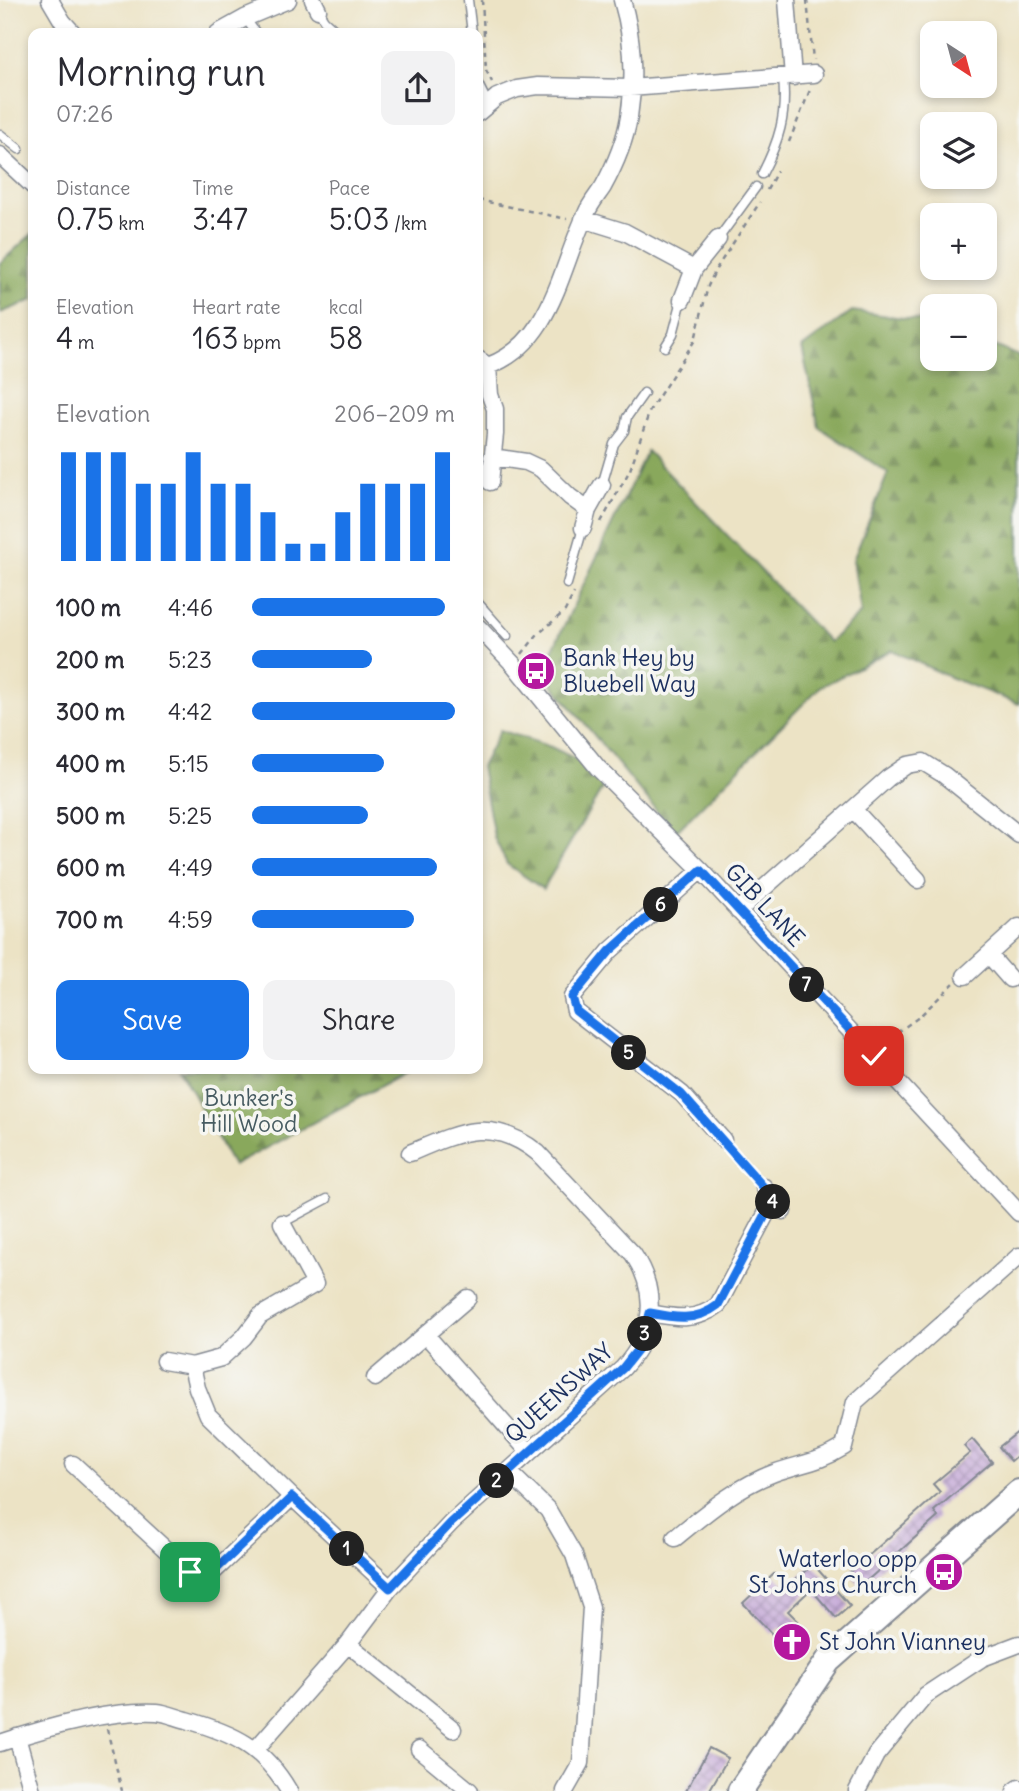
<!DOCTYPE html>
<html lang="en">
<head>
<meta charset="utf-8">
<style>
  :root { --surface:#fff; --page:#f2f2f3; --text:#2b2b33; --muted:#7c7c81; --accent:#1a73e8 }
  body { margin:0; font-family:Delius,sans-serif; background:var(--page); color:var(--text); height:100vh; display:flex; flex-direction:column; font-size:26px; white-space:nowrap }
  * { box-sizing:border-box; margin:0 }
  p { font-size:23px; color:var(--muted) }
  .icon { flex:none; width:38px; height:38px; fill:none; stroke:currentColor; stroke-width:2; stroke-linecap:round; stroke-linejoin:round }
  .map { position:relative; flex:1; overflow:hidden }
  .sheet { position:absolute; left:28px; top:28px; width:455px; height:1046px; display:flex; flex-direction:column; background:var(--surface); border-radius:14px; box-shadow:0 4px 10px #0003 }
  .sheet>* { flex:none }
  .needle { width:46px; rotate:144deg }
  .controls { position:absolute; left:920px; top:21px; display:grid; gap:14px }
  .controls a { display:grid; place-items:center; width:77px; height:77px; border-radius:14px; background:var(--surface); box-shadow:0 4px 10px #0003; font-size:35px }
  .pin { position:absolute; display:grid; place-items:center; width:60px; height:60px; color:#fff; margin:-30px; border-radius:14px; box-shadow:0 4px 10px #0006 }
  .km { position:absolute; width:35px; height:35px; margin:-18px; border-radius:50%; background:#222; color:#fff; font-size:19px; line-height:35px; text-align:center }
  .round { display:grid; place-items:center; flex:none; width:74px; height:74px; border-radius:14px; background:var(--page) }
  .headline { display:flex; align-items:center; justify-content:space-between; height:119px; padding:0 28px }
  h1 { font-size:38px; font-weight:600; line-height:52px }
  .stats { display:grid; grid-template-columns:repeat(3,1fr); gap:10px; height:119px; padding:7px 28px }
  .stats div { display:grid; align-content:center }
  .stats b { font-size:30px; font-weight:600 }
  .stats small { font-size:19px; font-weight:400 }
  .stats p { font-size:19px }
  .chart { height:196px; padding:14px 28px }
  .chart p { display:flex; justify-content:space-between }
  .chart svg { width:100%; height:126px; margin-top:7px; stroke:var(--accent); stroke-width:6 }
  .button { display:flex; gap:14px; margin-top:auto; padding:14px 28px }
  .button a { flex:1; height:80px; border-radius:14px; background:var(--accent); color:#fff; font-size:28px; font-weight:600; line-height:80px; text-align:center }
  .button a+a { background:var(--page); color:var(--text) }
  ul { padding:0 28px; list-style:none; font-size:23px }
  li { display:grid; grid-template-columns:112px 84px 1fr; align-items:center; height:52px }
  li i { height:18px; border-radius:9px; background:var(--accent) }
  .map>svg:first-child { display:block }
  .forest { fill:url(#forest-firs); stroke:#526c5d; stroke-width:2 }
  .building { fill:url(#building-cross-hatch) }
  .lines { fill:none; stroke-linecap:round; stroke-linejoin:round }
  .service-casing { stroke:#848992; stroke-width:11 }
  .minor-casing { stroke:#848992; stroke-width:19 }
  .primary-casing { stroke:#848992; stroke-width:28 }
  .path { stroke:#848992; stroke-width:2.5; stroke-dasharray:5 5; stroke-linecap:butt }
  .service { stroke:#fff; stroke-width:8 }
  .minor { stroke:#fff; stroke-width:16 }
  .primary { stroke:#fff; stroke-width:24 }
  .route-casing { stroke:#fff; stroke-width:14 }
  .route { stroke:#1a73e8; stroke-width:9 }
  .labels { text-anchor:middle; stroke-width:7; stroke-linejoin:round; paint-order:stroke }
  .poi-label { font-size:23px; fill:#1b2f5e; stroke:#f6f6f2; text-anchor:start }
  .street-label { font-size:23px; fill:#1b2f5e; stroke:#f6f6f2 }
  .park-label { font-size:23px; fill:#465b61; stroke:#f6f6f2 }
</style>
</head>
<body>
<div class="map">
<svg width="1019" height="1791" viewBox="0 0 1019 1791">
  <defs>
    <pattern id="forest-firs" width="22" height="20" patternUnits="userSpaceOnUse" patternTransform="scale(1.75)"><rect width="22" height="20" fill="#89a85c"/><path d="M5 1l3.5 6h-7zM16 11l3.5 6h-7z" fill="#6f894f"/></pattern>
    <pattern id="building-cross-hatch" width="8" height="8" patternUnits="userSpaceOnUse" patternTransform="scale(1.75)"><rect width="8" height="8" fill="#c8add9"/><path d="M0 0l8 8M0 8l8-8" fill="none" stroke="#a28db3"/></pattern>
  </defs>
  <rect width="100%" height="100%" fill="#f6f6f2"/>
  <filter id="ink" filterUnits="userSpaceOnUse"><feTurbulence type="fractalNoise" baseFrequency=".0143" numOctaves="2"/><feDisplacementMap in="SourceGraphic" scale="14" xChannelSelector="R" yChannelSelector="G"/><feConvolveMatrix kernelMatrix="1 2 1 2 8 2 1 2 1" color-interpolation-filters="sRGB"/></filter>
  <filter id="wash" filterUnits="userSpaceOnUse"><feTurbulence type="fractalNoise" baseFrequency=".00686" numOctaves="4" result="noise"/><feDisplacementMap in="SourceGraphic" scale="28" xChannelSelector="R" yChannelSelector="G"/><feGaussianBlur stdDeviation="1.57" result="paint"/><feColorMatrix in="noise" values="0 0 0 0 0 0 0 0 0 0 0 0 0 0 0 0 0 1.4 0 .05"/><feComposite in="paint" operator="in"/></filter>
  <g filter="url(#wash)">
    <rect width="100%" height="100%" fill="#ece3c5"/>
    <path class="forest" d="M33,233V300L0,313V263Z
      M852,311L933,322V359H985V342L1019,356V704L949,677L892,650L820,687L675,833L542,672L647,451L829,642L861,613L853,560L888,473L819,427L802,348Z
      M500,730L551,747L580,761L603,787L543,889L507,864L494,837L481,767Z
      M179,1069H412L233,1166Z"/>
    <g id="blocks">
      <path class="building" d="M1019,1431V1454L1011,1461L999,1447Z
        M972,1439L992,1462L934,1511L938,1517L861,1586L849,1573L940,1492L933,1484L970,1453L964,1446Z
        M813,1564L850,1606L836,1618L811,1589L788,1611L798,1621L786,1632L781,1626L772,1634L743,1603L774,1574L787,1587Z
        M709,1748L728,1758L709,1791H686Z"/>
    </g>
  </g>
  <g filter="url(#ink)">
    <use href="#blocks" fill-opacity="0" stroke="#848992" stroke-width="2"/>
    <g class="lines">
      <defs>
        <path id="service" d="M468,0L472,33
          M318,10L324,20L338,33
          M245,18L256,33
          M478,84L488,104
          M0,134L19,149
          M762,174C779,141 787,116 783,78
          M718,239L756,187
          M665,347L673,334L682,300
          M602,485L614,444L624,431L627,417L644,393
          M567,584L583,528
          M478,603L507,636
          M282,1223L327,1199"/>
        <path id="minor" d="M50,0L63,22L73,33
          M313,0L318,10
          M787,0L793,77
          M218,33L245,18L288,0
          M478,113L497,97L517,89L538,86L630,88L814,74
          M0,155L33,186
          M583,219L625,232L694,269
          M682,300L694,269L718,239
          M478,359L488,366L490,395L495,409V434L490,482
          M488,366C552,343 560,268 586,214C590,204 597,196 603,187C615,165 625,142 629,117C635,79 633,37 622,0
          M492,457L526,462L541,469L570,497L588,510
          M583,528L588,510L602,485
          M478,627L514,665L598,768L701,870L1019,1213
          M853,809L918,880
          M701,870L610,951L572,997L575,1011L682,1094L723,1140
          M738,911L888,778L907,765L923,762L944,775L1019,835
          M989,955L1010,979
          M965,976L1019,927
          M764,1187L783,1211
          M650,1313C675,1318 696,1322 718,1305L774,1199
          M426,1335L529,1452
          M164,1361L192,1366L221,1358L244,1337L260,1316L315,1284L282,1223
          M192,1366L197,1388L208,1415L292,1497L390,1588
          M375,1378L468,1298
          M73,1464L190,1572L208,1577L292,1497
          M508,1471L548,1510L574,1555L591,1607L581,1763L565,1791
          M675,1538C706,1513 736,1487 774,1473C802,1463 818,1463 844,1447L855,1402L1019,1256
          M348,1644L453,1729
          M17,1737L32,1791
          M0,1743C45,1728 109,1709 157,1712C167,1713 178,1718 187,1720C235,1734 263,1747 289,1791
          M256,1749L348,1644L390,1588L451,1523L623,1368C654,1334 659,1293 633,1254L538,1153C492,1116 459,1132 410,1153
          M419,1749L470,1791
          M857,1791L876,1755L926,1695L982,1658L1019,1644
          M1015,1791L1019,1788"/>
        <path id="primary" d="M740,1791L828,1661L1019,1492"/>
      </defs>
      <use href="#service" class="service-casing"/>
      <use href="#minor" class="minor-casing"/>
      <use href="#primary" class="primary-casing"/>
      <path class="path" d="M482,0L486,70L492,82
        M807,0L813,60
        M789,142L810,90
        M767,190L777,171
        M478,200L567,219
        M601,522L630,470L650,410L695,340L708,286L716,269L760,202
        M522,654L537,635L565,611L574,593
        M883,1046L895,1034L919,1017L954,983
        M731,1150L755,1176
        M107,1729L122,1791"/>
      <use href="#service" class="service"/>
      <use href="#minor" class="minor"/>
      <use href="#primary" class="primary"/>
    </g>
  </g>
  <g class="lines" filter="url(#ink)">
    <defs>
      <path id="route" d="M190,1572L208,1577L292,1497L390,1588L451,1523L623,1368L642,1344L650,1313C675,1318 696,1322 718,1305L774,1199L681,1094L576,1011L572,997L610,951L701,870L874,1056"/>
    </defs>
    <use href="#route" class="route-casing"/>
    <use href="#route" class="route"/>
  </g>
  <defs>
    <symbol id="bus-disc" viewBox="-11 -11 22 22"><circle r="9.5" fill="#b5179e" stroke="#f6f6f2"/><path d="M-5-6H5V4H4V6H2V4H-2V6H-4V4H-5ZM-3.5-4V0h7V-4ZM-3.5 1.2v1.5H-2V1.2ZM2 1.2v1.5H3.5V1.2Z" fill="#fff"/></symbol>
    <symbol id="church-disc" viewBox="-11 -11 22 22"><circle r="9.5" fill="#b5179e" stroke="#f6f6f2"/><path d="M-1.2-6h2.4v3.5h3.3v2.4h-3.3V6h-2.4V-.1h-3.3v-2.4h3.3Z" fill="#fff"/></symbol>
  </defs>
  <g fill-rule="evenodd">
    <use href="#bus-disc" x="514" y="649" width="44" height="44"/>
    <use href="#bus-disc" x="922" y="1550" width="44" height="44"/>
    <use href="#church-disc" x="770" y="1620" width="44" height="44"/>
  </g>
  <g class="labels">
    <g class="poi-label">
      <text x="563" y="666">Bank Hey by<tspan x="563" dy="26">Bluebell Way</tspan></text>
      <text x="917" y="1567" text-anchor="end">Waterloo opp<tspan x="917" dy="26">St Johns Church</tspan></text>
      <text x="819" y="1650">St John Vianney</text>
    </g>
    <g class="street-label">
      <text transform="translate(765 905) rotate(47)" y="8">GIB LANE</text>
      <text transform="translate(559 1393) rotate(-42)" y="8">QUEENSWAY</text>
    </g>
    <g class="park-label">
      <text x="249" y="1106">Bunker's<tspan x="249" dy="26">Hill Wood</tspan></text>
    </g>
  </g>
</svg>
<div class="controls">
<a><svg class="needle" viewBox="-14 -14 28 28"><path d="M0-13l5 13h-10z" fill="#e53935"/><path d="M0 13l5-13h-10z" fill="#7c7c81"/></svg></a>
<a><svg class="icon" aria-label="layers" viewBox="0 0 24 24"><path d="M12 4l9 5-9 5-9-5zM3 14l9 5 9-5"/></svg></a>
<a>+</a>
<a>−</a>
</div>
<div class="pin" style="left:190px;top:1572px;background:#1e9e55"><svg class="icon" aria-label="arrive" viewBox="0 0 24 24"><path d="M6 21V4h12l-3 4 3 4H6"/></svg></div>
<div class="pin" style="left:874px;top:1056px;background:#d93025"><svg class="icon" aria-label="check" viewBox="0 0 24 24"><path d="M5 12l5 5 9-10"/></svg></div>
<b class="km" style="left:347px;top:1549px">1</b>
<b class="km" style="left:497px;top:1481px">2</b>
<b class="km" style="left:645px;top:1334px">3</b>
<b class="km" style="left:773px;top:1202px">4</b>
<b class="km" style="left:629px;top:1053px">5</b>
<b class="km" style="left:661px;top:905px">6</b>
<b class="km" style="left:807px;top:985px">7</b>
<section class="sheet">
<div class="headline"><div><h1>Morning run</h1><p>07:26</p></div><a class="round"><svg class="icon" aria-label="share" viewBox="0 0 24 24"><path d="M12 15V3M7 8l5-5 5 5M5 13v7h14v-7"/></svg></a></div>
<div class="stats">
<div><p>Distance</p><b>0.75<small> km</small></b></div>
<div><p>Time</p><b>3:47</b></div>
<div><p>Pace</p><b>5:03<small> /km</small></b></div>
</div>
<div class="stats">
<div><p>Elevation</p><b>4<small> m</small></b></div>
<div><p>Heart rate</p><b>163<small> bpm</small></b></div>
<div><p>kcal</p><b>58</b></div>
</div>
<div class="chart"><p><span>Elevation</span>206–209 m</p>
<svg viewBox="0 0 160 44" preserveAspectRatio="none"><path d="M5 44V6M15 44V6M25 44V6M35 44V17M45 44V17M55 44V6M65 44V17M75 44V17M85 44V27M95 44V38M105 44V38M115 44V27M125 44V17M135 44V17M145 44V17M155 44V6"/></svg>
</div>
<ul>
<li><b>100 m</b>4:46<i style="width:95%"></i></li>
<li><b>200 m</b>5:23<i style="width:59%"></i></li>
<li><b>300 m</b>4:42<i style="width:100%"></i></li>
<li><b>400 m</b>5:15<i style="width:65%"></i></li>
<li><b>500 m</b>5:25<i style="width:57%"></i></li>
<li><b>600 m</b>4:49<i style="width:91%"></i></li>
<li><b>700 m</b>4:59<i style="width:80%"></i></li>
</ul>
<div class="button"><a>Save</a><a>Share</a></div>
</section>
</div>
</body>
</html>
